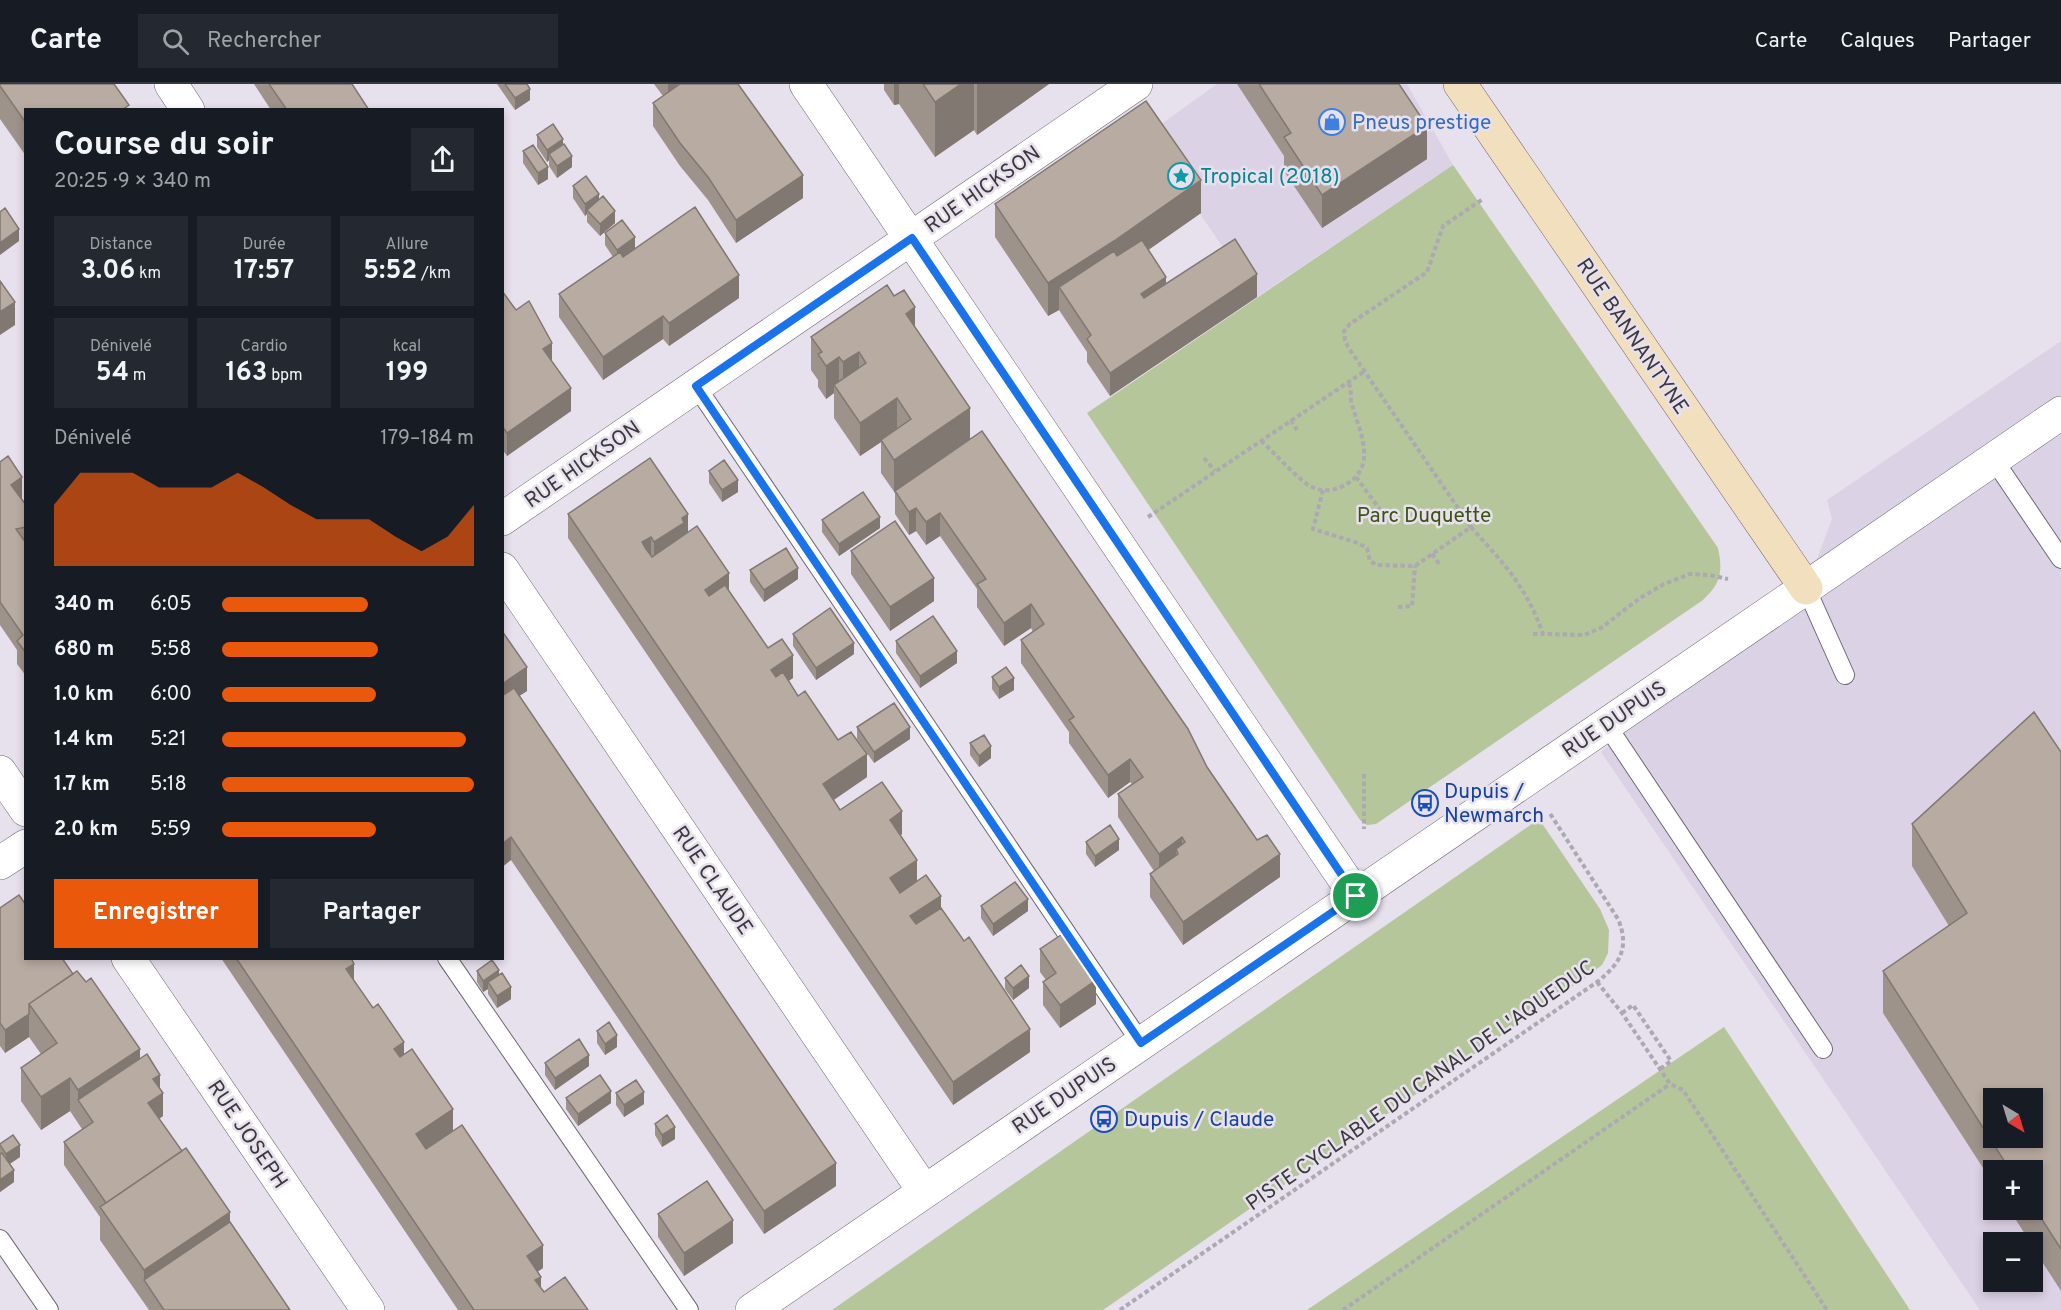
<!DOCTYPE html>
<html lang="fr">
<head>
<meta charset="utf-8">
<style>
  :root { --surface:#171b24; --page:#242831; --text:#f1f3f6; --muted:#9ea1a6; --line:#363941; --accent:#ea580c }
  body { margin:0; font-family:Overpass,sans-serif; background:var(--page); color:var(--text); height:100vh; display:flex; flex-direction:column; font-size:22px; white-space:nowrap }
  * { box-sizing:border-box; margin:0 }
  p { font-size:20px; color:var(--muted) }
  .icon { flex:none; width:33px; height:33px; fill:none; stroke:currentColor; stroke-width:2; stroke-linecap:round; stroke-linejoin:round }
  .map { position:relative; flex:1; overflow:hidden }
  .drawer { position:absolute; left:24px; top:24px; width:480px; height:852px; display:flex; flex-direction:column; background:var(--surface); border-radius:0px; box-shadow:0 3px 9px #0003 }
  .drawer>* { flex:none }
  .needle { width:39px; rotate:142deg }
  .tools { position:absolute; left:1983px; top:1004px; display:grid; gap:12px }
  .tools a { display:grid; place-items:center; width:60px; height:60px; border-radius:0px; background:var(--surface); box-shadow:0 3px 9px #0003; font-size:30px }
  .pin { position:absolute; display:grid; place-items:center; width:51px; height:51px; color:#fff; margin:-26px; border:3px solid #fff; border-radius:50%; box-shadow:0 2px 6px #0007 }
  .round { display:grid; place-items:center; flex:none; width:63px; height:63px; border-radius:0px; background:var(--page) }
  .headline { display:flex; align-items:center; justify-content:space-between; height:102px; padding:0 30px }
  h1 { font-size:33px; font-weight:700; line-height:45px }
  .metrics { display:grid; grid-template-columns:repeat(3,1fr); gap:9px; height:102px; padding:6px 30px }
  .metrics div { display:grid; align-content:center; border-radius:0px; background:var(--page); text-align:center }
  .metrics b { font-size:26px; font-weight:700 }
  .metrics small { font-size:16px; font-weight:400 }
  .metrics p { font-size:16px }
  .chart { height:168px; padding:12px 30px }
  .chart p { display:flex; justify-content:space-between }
  .chart svg { width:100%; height:108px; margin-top:6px; fill:var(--accent); opacity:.7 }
  .cta { display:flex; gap:12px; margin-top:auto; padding:12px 30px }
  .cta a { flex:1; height:69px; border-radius:0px; background:var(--accent); color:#fff; font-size:24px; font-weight:700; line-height:69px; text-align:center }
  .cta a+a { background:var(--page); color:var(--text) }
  ul { padding:0 30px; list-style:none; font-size:20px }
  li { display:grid; grid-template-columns:96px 72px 1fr; align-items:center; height:45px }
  li i { height:15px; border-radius:8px; background:var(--accent) }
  header { display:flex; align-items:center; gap:36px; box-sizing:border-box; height:84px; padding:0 30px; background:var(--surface); border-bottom:2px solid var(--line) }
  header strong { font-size:28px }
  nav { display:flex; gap:33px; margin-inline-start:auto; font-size:21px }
  .search { width:420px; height:54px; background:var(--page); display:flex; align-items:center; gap:15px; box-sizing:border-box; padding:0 21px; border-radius:0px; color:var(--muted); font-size:22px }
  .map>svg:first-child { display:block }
  .built { fill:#dcd2e6; fill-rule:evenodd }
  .green { fill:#b4c69a }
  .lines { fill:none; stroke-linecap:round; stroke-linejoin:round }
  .lane-casing { stroke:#6f6974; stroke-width:20 }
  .street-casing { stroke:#6f6974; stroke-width:34 }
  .secondary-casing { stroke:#6f6974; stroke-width:34 }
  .path { stroke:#ada8b2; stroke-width:4; stroke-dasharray:4.5 3; stroke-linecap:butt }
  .lane { stroke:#fff; stroke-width:18 }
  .street { stroke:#fff; stroke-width:33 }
  .secondary { stroke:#f1dfbe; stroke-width:33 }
  .wall { fill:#9e938b }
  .shaded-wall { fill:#817871 }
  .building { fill:#b8aba2; stroke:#817871; stroke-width:1.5; fill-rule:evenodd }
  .route-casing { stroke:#fff; stroke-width:12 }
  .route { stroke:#1a73e8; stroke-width:8 }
  .labels { text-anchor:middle; stroke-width:5; stroke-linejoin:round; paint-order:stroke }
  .shop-label { font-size:21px; fill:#366cbe; stroke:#e7e0ed; text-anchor:start }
  .culture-label { font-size:21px; fill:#0d838f; stroke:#e7e0ed; text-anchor:start }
  .street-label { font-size:21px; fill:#3b393e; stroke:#e7e0ed }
  .park-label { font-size:21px; fill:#3e5215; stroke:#e7e0ed }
  .transit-label { font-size:21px; fill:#164399; stroke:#e7e0ed; text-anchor:start }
</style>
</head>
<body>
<header>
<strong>Carte</strong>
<div class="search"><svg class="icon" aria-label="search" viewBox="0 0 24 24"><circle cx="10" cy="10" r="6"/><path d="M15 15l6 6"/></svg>Rechercher</div>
<nav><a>Carte</a><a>Calques</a><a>Partager</a></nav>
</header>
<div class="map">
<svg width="2061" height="1226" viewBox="0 0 2061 1226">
  <rect width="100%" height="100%" fill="#e7e0ed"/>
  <path class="built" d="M1217,0H1407L1453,81L1257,213L1146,51Z
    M2061,257V1226H1980L1601,668L1806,504L1832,435L1827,416ZM1994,1014H2032V1053H1994ZM1994,1086H2032V1125H1994ZM1994,1158H2032V1197H1994Z"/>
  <path class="green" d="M1453,81L1718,464C1723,488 1721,499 1703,516L1376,740L1367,741L1360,736L1087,329Z
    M1539,735L1600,825L1609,846L1608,869L1602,881L1586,893L1103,1226H832Z
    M1724,943L1910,1226H1307Z"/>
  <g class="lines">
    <defs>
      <path id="lane" d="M696,302L1141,959
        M1994,376L2061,475
        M1806,504L1845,591
        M1606,640L1823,965
        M447,874L689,1226
        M0,1155L49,1226"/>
      <path id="street" d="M171,0L188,26
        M806,0L1356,812
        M502,435L1136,0
        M502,485L924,1107
        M0,688L26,726
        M0,779L26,762
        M128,874L368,1226
        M752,1226L2061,329"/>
      <path id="secondary" d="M1460,0L1806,504"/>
    </defs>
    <use href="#lane" class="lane-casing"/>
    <use href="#street" class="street-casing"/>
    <use href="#secondary" class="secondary-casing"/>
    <path class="path" d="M1291,336L1297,346
      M1261,357C1274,368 1299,397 1312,403C1323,408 1332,407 1343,402C1379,384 1360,349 1352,321C1349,313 1353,306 1348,299
      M1204,374L1215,387
      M1356,393L1384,431
      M1323,406L1313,445L1358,459L1367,464L1370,477L1377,481L1415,482L1471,443C1504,480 1526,502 1543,550L1584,551L1601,544L1640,514L1664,500L1690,490L1709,491L1728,495
      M1148,433L1365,287
      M1471,443L1348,263L1345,256L1344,247L1350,240L1427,188L1443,142L1483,115
      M1432,470L1440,481
      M1398,523L1412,522L1415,482
      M1533,550H1543
      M1364,690V745
      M1597,898L1622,929L1670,1000L1683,1006L1827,1226
      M1622,929L1633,921L1671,977L1660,985
      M1120,1226L1597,898C1620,880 1630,864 1618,835L1549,728
      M1343,1226L1670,1000"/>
    <use href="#lane" class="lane"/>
    <use href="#street" class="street"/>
    <use href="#secondary" class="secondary"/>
  </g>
  <path class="wall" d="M0,0L129,26H26V72L0,35Z
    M254,0H352L369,26H271Z
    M497,0H527L530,16L515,26Z
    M654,0H738L803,114L736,159L708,116L680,82L653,42V19L663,12Z
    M884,0H1049L977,51L974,46L935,73L899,20L894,21L884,6Z
    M1237,0H1399L1427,75L1322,144L1284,87V72Z
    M537,51L563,61L572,83L557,94L549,82V76L547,78L537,63Z
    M523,67L548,95L538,101L523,79Z
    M573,102L599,116L615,139L600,152L587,138V130L585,132L573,114Z
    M995,120L1201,129L1148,166L1166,200L1257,213L1110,312L1087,278V268L1059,226L1048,232L995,153Z
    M605,149L635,165L739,214L669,262L663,255L603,296L559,233V210L613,173L605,161Z
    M502,207L552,278L571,327L507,372L502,365Z
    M915,243L970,355L1207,683L1280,793L1183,861L1150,813V790L1154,787L1118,733V710L1132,700L1130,698L1108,714L1069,659V648L1021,579V556L1033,548L1031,544L1004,562L977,523V505L940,452L926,461L916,447L909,451L895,430V409L881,389V358L860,372L834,334V309L826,315L818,303V296L811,286V253Z
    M0,378L26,421V592L17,580V566L0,541Z
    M709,387L738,408L722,418L709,399Z
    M568,430L688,448L768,564L793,594L788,597L798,612L838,656L867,693L834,716L840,726L902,750L900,752L917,797L941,824L1030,968L953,1021L568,454Z
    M822,436L880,444L839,472L822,448Z
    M851,467L934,517L890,547L851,490Z
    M750,486L798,495L764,518L750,498Z
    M502,547L527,607L519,612L836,1102L764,1150L511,776L502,783Z
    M793,550L854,570L816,596L793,562Z
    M896,557L957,579L920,604L896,569Z
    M992,593L1014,606L999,615L992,605Z
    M857,643L910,655L874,679L857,655Z
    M970,659L991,674L979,683L970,671Z
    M2061,668V1207L2032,1162V1158H2030L2009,1125H2032V1086H1994V1101L1883,929V887L1949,842L1912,782V740Z
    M1086,758L1119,766L1095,783L1086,770Z
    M981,822L1028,827L993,852L981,834Z
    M0,824L73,890L140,975L160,1006L163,1032L159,1035L290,1226H149L100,1156V1133L64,1081V1058L82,1045L70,1027L41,1046L21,1017V984L41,970L29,953L5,969L0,962Z
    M1040,865L1096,920L1060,944L1043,921V898L1046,896L1040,888Z
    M221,874H351L354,897L404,970L453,1047L543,1184L537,1188L541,1204L544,1208L588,1226H458Z
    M477,887L499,891L511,915L497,924L488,910V905L483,908L477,898Z
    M1005,894L1029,904L1013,916L1005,905Z
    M597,947L617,963L605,971L597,959Z
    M545,979L589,982L555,1006L545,991Z
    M616,1009L644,1020L624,1033L616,1021Z
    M566,1014L611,1019L578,1042L566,1025Z
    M655,1040L675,1055L662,1063L655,1051Z
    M0,1060L20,1073L10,1080L14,1098L0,1108Z
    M658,1130L733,1159L684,1192L658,1153Z"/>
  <path class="shaded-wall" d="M668,0H697L668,20Z
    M894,0H899V20L894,21Z
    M961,0H974V46L935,73V18Z
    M977,0H1049L977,51Z
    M530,5V16L515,26V14Z
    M1427,42V75L1322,144V111Z
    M563,55V67L549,70V76L547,78V66Z
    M572,72V83L557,94V82Z
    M548,83V95L538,101V89Z
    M803,91V114L736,159V136Z
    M1201,96V129L1114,190L1059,203V226L1048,232V199Z
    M599,110V122L587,126V130L585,132V120Z
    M615,127V139L600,152V140Z
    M502,132H503L502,156Z
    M19,145V157L0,171V159Z
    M635,153V165L617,178V166Z
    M1257,190V213L1110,312V289Z
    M739,191V214L669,262V239Z
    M1166,193V216L1141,233V210Z
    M15,218V241L0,251V228Z
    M915,223V256L906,230Z
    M663,232V255L603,296V273Z
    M552,259V282L543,265Z
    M859,268V301L843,311V278Z
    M839,273V306L834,301V309L826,315V282Z
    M571,304V327L507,372V349Z
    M897,314V347L881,356V358L860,372V339Z
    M970,324V357L895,407L894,409V376Z
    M22,393V417L11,401Z
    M738,396V408L722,418V406Z
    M916,424V447L909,451V428Z
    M940,429V452L926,461V438Z
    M688,430V453L654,481V458L682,434Z
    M880,433V444L839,472V460Z
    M651,453V476L642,458Z
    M798,484V495L764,518V506Z
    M729,489V512L705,529V506Z
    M934,494V517L890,547V523Z
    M1031,520V544L1004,562V539Z
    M854,559V570L816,596V584Z
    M957,567V579L920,604V592Z
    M793,571V594L771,609V586Z
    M527,583V607L502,623V600Z
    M1014,594V606L999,615V603Z
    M910,643V655L874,679V668Z
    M991,662V674L979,683V672Z
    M867,670V693L823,723V700Z
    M1130,675V698L1108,714V691Z
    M902,727V750L890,759V736Z
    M511,753V776L502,783V760Z
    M1182,753V776L1176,765V781L1159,793V770Z
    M1119,755V766L1095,783V772Z
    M1280,770V793L1183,861V838Z
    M917,776V799L890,817V794Z
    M941,812V835L910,855V832Z
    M1028,815V827L993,852V840Z
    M354,880V903L346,885Z
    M499,886V898H488V905L483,908V897Z
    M1029,892V904L1013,916V904Z
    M1096,896V920L1060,944V921Z
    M511,903V915L497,924V912Z
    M29,930V953L5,969V946Z
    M1030,945V968L953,1021V998Z
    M617,951V963L605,971V960Z
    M404,958V981L394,965Z
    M140,965V998L78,1016V1006Z
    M589,971V982L555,1006V994Z
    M160,991V1011L163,1009V1032L148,1042V1019L153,995Z
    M70,994V1027L41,1046V1013Z
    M611,1007V1019L578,1042V1030Z
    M644,1008V1020L624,1033V1021Z
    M453,1025V1048L416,1073V1050Z
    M675,1043V1055L662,1063V1051Z
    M20,1061V1073L6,1082V1070Z
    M836,1079V1102L764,1150V1127Z
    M14,1086V1098L0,1108V1096Z
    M230,1128V1161L144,1196V1219V1186Z
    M733,1136V1159L684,1192V1169Z
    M543,1161V1184L527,1195V1172Z
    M541,1193V1216L535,1196Z"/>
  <path class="building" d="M0,0H114L129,21L122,26H26V39L0,2Z
    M269,0H352L369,26H287Z
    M505,0H527L530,5L515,14Z
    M680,0H738L803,91L736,136L708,93L680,59L653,19Z
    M923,0H961L935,18Z
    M1259,0H1399L1427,42L1322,111L1284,53L1291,49Z
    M1146,17L1201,96L1114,157L1048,199L995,120Z
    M553,40L563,55L547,66L537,51Z
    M564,60L572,72L557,82L549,70Z
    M533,61L548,83L538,89L523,67Z
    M586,92L599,110L585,120L573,102Z
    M603,112L615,127L600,140L587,126Z
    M695,123L739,191L669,239L663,232L603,273L559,210L620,168L623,173Z
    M5,124L19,145L0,159V128Z
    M622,136L635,153L617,166L605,149Z
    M1235,155L1257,190L1110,289L1087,255L1091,251L1059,203L1114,167L1117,172L1142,156L1166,193L1141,210L1144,214Z
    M0,197L15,218L0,228Z
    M887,201L894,212L904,206L915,223L906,230L970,324L894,376L881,356L911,335L897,314L860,339L834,301L866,279L859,268L843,278L839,273L826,282L818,270L822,268L811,253Z
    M502,207L516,226L529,217L552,259L543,265L571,304L507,349L502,342Z
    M982,347L1188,645L1207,683L1257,756L1267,751L1280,770L1183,838L1150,790L1178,770L1176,765L1185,758L1182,753L1159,770L1118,710L1143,693L1130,675L1108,691L1069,636L1074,633L1021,556L1044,540L1031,520L1004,539L977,500L986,495L940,429L926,438L916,424L909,428L895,407Z
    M8,372L22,393L11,401L26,421V443L16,445L26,459V569L17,557L23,551L0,518V378Z
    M650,374L688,430L682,434L684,439L654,458L651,453L642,458L646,465L652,473L697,442L729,489L705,506L709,512L725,501L768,564L782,555L793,571L771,586L776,593L783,588L798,612L805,607L838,656L851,648L867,670L823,700L840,726L882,698L902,727L890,736L917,776L890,794L900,809L926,791L941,812L910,832L916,840L941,824L964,857L969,853L1030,945L953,998L568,430Z
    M724,376L738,396L722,406L709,387Z
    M863,408L880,433L839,460L822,436Z
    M895,437L934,494L890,523L851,467Z
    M786,464L798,484L764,506L750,486Z
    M830,524L854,559L816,584L793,550Z
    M933,532L957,567L920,592L896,557Z
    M502,547L527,583L502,600Z
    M1006,583L1014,594L999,603L992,593Z
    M514,604L836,1079L764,1127L511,753L502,760V612Z
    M894,619L910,643L874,668L857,643Z
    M2034,628L2061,668V1165L2032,1120V1086H2010L1883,887L1967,829L1912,740ZM1994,1014H2032V1053H1994Z
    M984,651L991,662L979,672L970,659Z
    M1110,741L1119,755L1095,772L1086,758Z
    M1015,798L1028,815L993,840L981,822Z
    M19,811L26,821V874H62L73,890L29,920V930L5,946L0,939V824Z
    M1064,849L1096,896L1060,921L1043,898L1056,889L1040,865Z
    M236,874H351L354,880L346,885L373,924L378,920L404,958L394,965L400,973L412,965L453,1025L416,1050L426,1065L462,1041L543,1161L527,1172L541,1193L535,1196L544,1208L565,1193L588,1226H474Z
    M492,876L499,886L483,897L477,887Z
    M1021,881L1029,892L1013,904L1005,894Z
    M77,887L86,898L91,894L140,965L78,1006L70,994L41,1013L21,984L57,959L29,920Z
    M502,889L511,903L497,912L488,898Z
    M609,938L617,951L605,960L597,947Z
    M579,955L589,971L555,994L545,979Z
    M147,970L160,991L153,995L163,1009L148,1019L182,1067L106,1119L64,1058L93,1038L78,1016Z
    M600,991L611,1007L578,1030L566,1014Z
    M636,996L644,1008L624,1021L616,1009Z
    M667,1031L675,1043L662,1051L655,1040Z
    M13,1051L20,1061L6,1070L0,1061V1060Z
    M186,1064L230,1128L144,1186L100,1123Z
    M2,1069L14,1086L0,1096V1070Z
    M707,1097L733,1136L684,1169L658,1130Z
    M230,1138L290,1226H164L144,1196Z"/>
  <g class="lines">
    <defs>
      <path id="route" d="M912,154L1356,812L1141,959L696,302Z"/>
    </defs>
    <use href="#route" class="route-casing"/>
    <use href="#route" class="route"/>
  </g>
  <defs>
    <symbol id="shop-ring" viewBox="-11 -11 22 22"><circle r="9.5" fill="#e7e0ed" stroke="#3f7fe0" stroke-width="1.5"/><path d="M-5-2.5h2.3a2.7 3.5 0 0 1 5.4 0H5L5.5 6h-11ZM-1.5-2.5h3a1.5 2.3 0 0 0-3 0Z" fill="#3f7fe0"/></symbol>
    <symbol id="sight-ring" viewBox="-11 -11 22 22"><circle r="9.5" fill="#e7e0ed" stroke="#0f9aa8" stroke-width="1.5"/><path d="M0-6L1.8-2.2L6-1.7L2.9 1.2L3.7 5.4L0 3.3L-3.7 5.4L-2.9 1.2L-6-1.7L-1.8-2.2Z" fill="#0f9aa8"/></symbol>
    <symbol id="bus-ring" viewBox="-11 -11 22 22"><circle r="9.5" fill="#e7e0ed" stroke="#1a4fb4" stroke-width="1.5"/><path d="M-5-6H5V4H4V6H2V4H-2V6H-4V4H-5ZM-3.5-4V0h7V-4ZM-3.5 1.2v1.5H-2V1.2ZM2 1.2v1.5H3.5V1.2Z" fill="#1a4fb4"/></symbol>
  </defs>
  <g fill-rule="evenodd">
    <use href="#shop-ring" x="1317" y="23" width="30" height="30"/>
    <use href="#sight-ring" x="1166" y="77" width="30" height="30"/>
    <use href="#bus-ring" x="1410" y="704" width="30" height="30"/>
    <use href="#bus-ring" x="1089" y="1020" width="30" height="30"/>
  </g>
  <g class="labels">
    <g class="shop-label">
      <text x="1352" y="45">Pneus prestige</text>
    </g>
    <g class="culture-label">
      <text x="1200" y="99">Tropical (2018)</text>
    </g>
    <g class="street-label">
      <text transform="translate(982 105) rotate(-35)" y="7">RUE HICKSON</text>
      <text transform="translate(1633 252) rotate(56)" y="7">RUE BANNANTYNE</text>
      <text transform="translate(582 380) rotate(-35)" y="7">RUE HICKSON</text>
      <text transform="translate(1614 635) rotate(-34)" y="7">RUE DUPUIS</text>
      <text transform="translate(713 796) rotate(56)" y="7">RUE CLAUDE</text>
      <text transform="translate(1420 1001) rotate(-35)" y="7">PISTE CYCLABLE DU CANAL DE L'AQUEDUC</text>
      <text transform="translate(1064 1011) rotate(-34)" y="7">RUE DUPUIS</text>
      <text transform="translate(248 1050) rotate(56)" y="7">RUE JOSEPH</text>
    </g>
    <g class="park-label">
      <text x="1424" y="438">Parc Duquette</text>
    </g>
    <g class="transit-label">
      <text x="1444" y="714">Dupuis /<tspan x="1444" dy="24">Newmarch</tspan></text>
      <text x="1124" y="1042">Dupuis / Claude</text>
    </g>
  </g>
</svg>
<div class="tools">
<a><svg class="needle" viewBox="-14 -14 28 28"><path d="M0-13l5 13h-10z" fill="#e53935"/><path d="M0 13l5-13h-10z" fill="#9ea1a6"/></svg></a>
<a>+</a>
<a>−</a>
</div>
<div class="pin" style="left:1356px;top:812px;background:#1e9e55"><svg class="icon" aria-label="arrive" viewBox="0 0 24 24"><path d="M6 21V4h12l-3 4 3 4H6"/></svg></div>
<section class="drawer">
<div class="headline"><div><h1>Course du soir</h1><p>20:25 · 9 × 340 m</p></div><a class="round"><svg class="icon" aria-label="share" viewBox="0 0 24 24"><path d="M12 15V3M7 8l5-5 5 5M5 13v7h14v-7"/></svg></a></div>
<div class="metrics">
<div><p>Distance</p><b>3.06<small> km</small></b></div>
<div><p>Durée</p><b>17:57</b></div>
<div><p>Allure</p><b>5:52<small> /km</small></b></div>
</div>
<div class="metrics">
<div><p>Dénivelé</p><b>54<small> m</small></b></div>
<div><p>Cardio</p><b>163<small> bpm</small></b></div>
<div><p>kcal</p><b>199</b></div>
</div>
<div class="chart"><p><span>Dénivelé</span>179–184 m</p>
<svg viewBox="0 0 160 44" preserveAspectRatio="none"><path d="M0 44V19L10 6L20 6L30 6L40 12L50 12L60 12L70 6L80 12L90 19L100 25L110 25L120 25L130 32L140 38L150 32L160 19V44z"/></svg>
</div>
<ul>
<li><b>340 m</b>6:05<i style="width:58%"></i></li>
<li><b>680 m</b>5:58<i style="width:62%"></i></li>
<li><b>1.0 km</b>6:00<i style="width:61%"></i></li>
<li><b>1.4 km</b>5:21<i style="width:97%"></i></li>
<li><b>1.7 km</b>5:18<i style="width:100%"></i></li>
<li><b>2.0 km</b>5:59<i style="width:61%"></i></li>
</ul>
<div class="cta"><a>Enregistrer</a><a>Partager</a></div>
</section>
</div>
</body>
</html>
